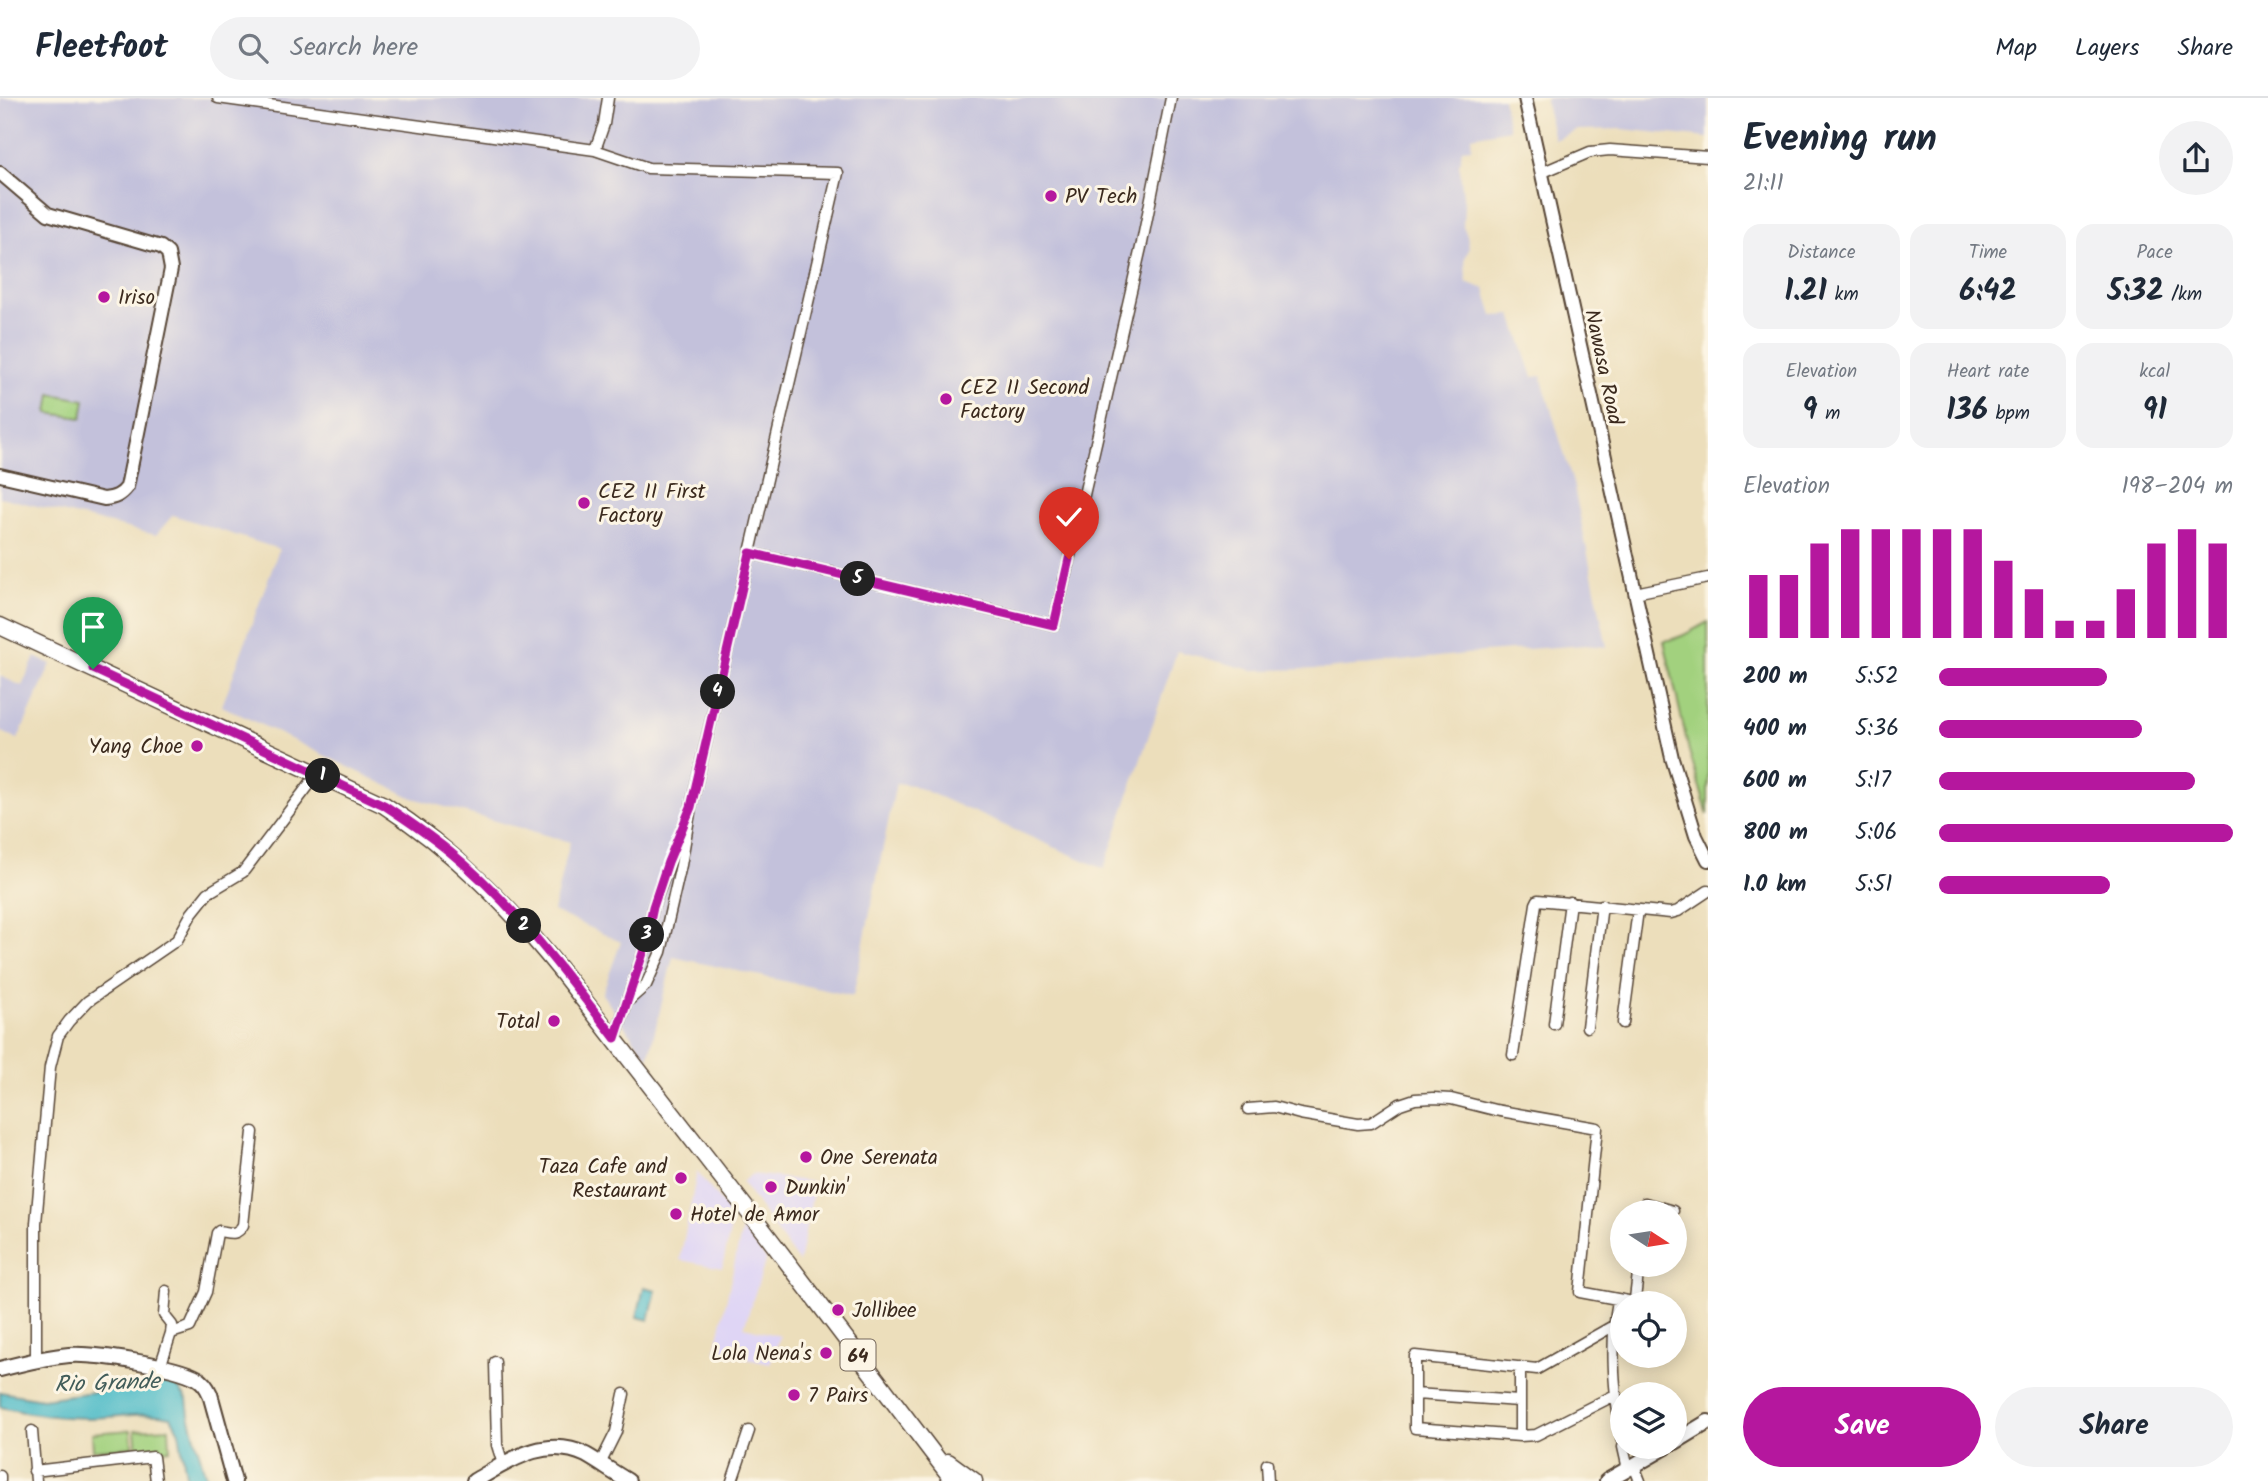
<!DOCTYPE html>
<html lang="en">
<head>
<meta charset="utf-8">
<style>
  :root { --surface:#fff; --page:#f2f2f3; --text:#1f2937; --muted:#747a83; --line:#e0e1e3; --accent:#b5179e }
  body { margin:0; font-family:Kalam,sans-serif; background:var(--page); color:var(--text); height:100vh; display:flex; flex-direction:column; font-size:26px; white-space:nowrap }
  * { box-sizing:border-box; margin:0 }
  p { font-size:23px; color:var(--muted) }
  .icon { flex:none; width:38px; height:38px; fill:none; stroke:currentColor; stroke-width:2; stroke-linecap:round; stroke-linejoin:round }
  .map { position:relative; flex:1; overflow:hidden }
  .side { display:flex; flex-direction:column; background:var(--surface); width:560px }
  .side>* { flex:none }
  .needle { width:46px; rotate:102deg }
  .tools { position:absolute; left:1610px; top:1102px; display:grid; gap:14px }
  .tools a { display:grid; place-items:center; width:77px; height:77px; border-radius:50%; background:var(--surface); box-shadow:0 4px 18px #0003; font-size:35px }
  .pin { position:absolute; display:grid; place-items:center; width:60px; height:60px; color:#fff; margin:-72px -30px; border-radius:50% 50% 50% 0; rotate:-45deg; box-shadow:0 0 7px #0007 }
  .pin .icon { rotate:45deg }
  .km { position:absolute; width:35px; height:35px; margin:-18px; border-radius:50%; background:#222; color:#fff; font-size:19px; line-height:35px; text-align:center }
  .round { display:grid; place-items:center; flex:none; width:74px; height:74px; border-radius:37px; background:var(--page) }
  .summary { display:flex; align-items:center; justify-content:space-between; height:119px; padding:0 35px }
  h1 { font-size:38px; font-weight:600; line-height:52px }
  .metrics { display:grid; grid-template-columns:repeat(3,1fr); gap:10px; height:119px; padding:7px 35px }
  .metrics div { display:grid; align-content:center; border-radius:18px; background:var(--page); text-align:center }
  .metrics b { font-size:30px; font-weight:600 }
  .metrics small { font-size:19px; font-weight:400 }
  .metrics p { font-size:19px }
  .chart { height:196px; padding:14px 35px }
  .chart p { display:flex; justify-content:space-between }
  .chart svg { width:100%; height:126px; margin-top:7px; stroke:var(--accent); stroke-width:6 }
  .cta { display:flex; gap:14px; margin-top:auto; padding:14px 35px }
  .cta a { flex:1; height:80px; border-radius:42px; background:var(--accent); color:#fff; font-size:28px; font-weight:600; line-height:80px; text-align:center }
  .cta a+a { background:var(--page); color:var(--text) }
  ul { padding:0 35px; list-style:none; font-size:23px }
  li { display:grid; grid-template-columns:112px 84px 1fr; align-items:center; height:52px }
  li i { height:18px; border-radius:9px; background:var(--accent) }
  header { display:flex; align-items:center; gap:42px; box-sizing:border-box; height:98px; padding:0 35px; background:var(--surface); border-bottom:2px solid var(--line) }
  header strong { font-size:33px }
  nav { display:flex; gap:38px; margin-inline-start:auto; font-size:24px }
  .search { width:490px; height:63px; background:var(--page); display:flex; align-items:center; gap:18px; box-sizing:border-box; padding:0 24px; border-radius:38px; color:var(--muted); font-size:26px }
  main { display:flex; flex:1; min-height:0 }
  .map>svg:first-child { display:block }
  .built { fill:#dfd5f5 }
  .industrial { fill:#c3c1db }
  .green { fill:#a2d17e; stroke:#6e7e4e; stroke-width:2 }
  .water { fill:#4ebbc8; stroke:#447273; stroke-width:2 }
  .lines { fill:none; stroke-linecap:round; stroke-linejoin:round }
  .minor-casing { stroke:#564536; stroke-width:13 }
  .tertiary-casing { stroke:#564536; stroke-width:16 }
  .secondary-casing { stroke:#564536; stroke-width:18 }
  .primary-casing { stroke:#564536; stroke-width:19 }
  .minor { stroke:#fff; stroke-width:10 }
  .tertiary { stroke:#fff; stroke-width:12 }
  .secondary { stroke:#fff; stroke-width:14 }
  .primary { stroke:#fff; stroke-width:16 }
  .route-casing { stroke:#fff; stroke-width:14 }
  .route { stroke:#b5179e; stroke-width:9 }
  .poi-dot { fill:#b5179e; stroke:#fcf5e5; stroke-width:2.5 }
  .labels { text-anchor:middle; stroke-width:6; stroke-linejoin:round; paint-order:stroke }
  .shield { fill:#fcf5e5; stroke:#75675a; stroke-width:2 }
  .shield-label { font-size:19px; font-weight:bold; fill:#3b2a1e }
  .poi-label { font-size:21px; fill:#3b2a1e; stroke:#fcf5e5; text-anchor:start }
  .street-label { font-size:21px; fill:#3b2a1e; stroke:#fcf5e5 }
  .water-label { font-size:23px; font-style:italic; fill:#425d5a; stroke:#fcf5e5 }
</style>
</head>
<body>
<header>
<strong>Fleetfoot</strong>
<div class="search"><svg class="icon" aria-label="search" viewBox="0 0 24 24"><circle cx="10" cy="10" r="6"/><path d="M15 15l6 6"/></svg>Search here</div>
<nav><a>Map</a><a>Layers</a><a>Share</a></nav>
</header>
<main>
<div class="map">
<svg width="1708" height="1383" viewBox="0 0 1708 1383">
  <rect width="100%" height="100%" fill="#fcf5e5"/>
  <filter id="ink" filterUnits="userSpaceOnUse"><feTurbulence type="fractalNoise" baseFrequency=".0143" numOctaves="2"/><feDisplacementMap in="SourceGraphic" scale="14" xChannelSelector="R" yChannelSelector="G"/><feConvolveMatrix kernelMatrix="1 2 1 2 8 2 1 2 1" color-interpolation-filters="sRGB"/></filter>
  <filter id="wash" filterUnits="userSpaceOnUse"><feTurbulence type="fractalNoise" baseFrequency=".00686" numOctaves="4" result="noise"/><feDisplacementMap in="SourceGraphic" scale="28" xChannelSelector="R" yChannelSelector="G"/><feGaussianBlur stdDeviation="1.57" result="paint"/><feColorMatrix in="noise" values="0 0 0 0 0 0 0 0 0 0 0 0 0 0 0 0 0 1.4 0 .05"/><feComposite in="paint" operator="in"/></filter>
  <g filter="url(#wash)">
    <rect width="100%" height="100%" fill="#ecdebb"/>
    <path class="built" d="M697,1074L733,1119L722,1170L680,1162Z
      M752,1076L815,1084L799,1165L742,1084Z
      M742,1131L766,1161L744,1229L780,1238L770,1266L715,1254Z"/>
    <path class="industrial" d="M0,0H1503L1509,31L1472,38L1471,50L1462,51L1459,66L1464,106L1463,128L1467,137L1469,151L1465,160L1466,184L1485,191L1493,218L1512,217L1533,279L1541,278L1573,385L1607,549L1585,547L1484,554L1327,571L1252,572L1177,553L1104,771L912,687L896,685L853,898L673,859L648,961L602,896L621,844L553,813L570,744L413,700L222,608L279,451L173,417L156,437L0,399Z
      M1545,0H1708V40L1622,31L1576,32L1554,42Z
      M35,559L51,566L18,641L0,633V578L22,588Z"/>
    <path class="green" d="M51,296L85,302L82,320L48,315Z
      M1708,524V717L1689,653L1664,543C1683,540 1692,532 1708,524Z
      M169,1330L170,1351L137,1354L135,1332Z
      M131,1332L132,1349L93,1352L92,1335Z"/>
    <path class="water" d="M644,1189L656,1192L649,1222L637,1219Z
      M159,1285H174L187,1301L189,1317L207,1383H187L179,1334L171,1319C143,1313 116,1320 88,1320C58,1320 29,1316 0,1309V1294L42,1301Z"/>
  </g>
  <g filter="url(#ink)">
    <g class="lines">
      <defs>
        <path id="minor" d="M218,0L595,52L648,70L838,75L691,709L681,767L661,854L646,887L627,904
          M595,52L604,26L608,0
          M1541,75L1590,54L1610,52L1708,59
          M750,455L1054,527L1142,145L1171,0
          M1635,495L1708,480
          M1623,925L1638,812
          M1554,926L1570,804
          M1587,929L1602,807
          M615,940L644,852L653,809L684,726
          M1513,957L1536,806L1538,802L1671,815L1678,813L1708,793
          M1248,1011L1274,1009L1300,1016L1358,1026L1371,1025L1400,1006L1415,1001L1433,1000L1451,1001L1495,1012L1597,1030L1580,1194L1633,1204L1635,1201L1639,1167
          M1644,1115L1645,1105L1673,1113
          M166,1193L164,1217L172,1227L171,1235
          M1618,1203C1609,1249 1615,1297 1622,1343
          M1613,1228L1537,1271L1415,1258V1330L1520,1338L1536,1337L1615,1297
          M36,1262V1125L50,969L58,938L69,923L88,903L177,842L192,815L208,795L243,774L318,675
          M495,1264L497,1347L503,1366
          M160,1269L171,1235L190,1229L206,1194L217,1135L219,1133C230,1135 237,1138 243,1127L253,1034
          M1415,1296L1519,1303
          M32,1333L36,1383
          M1520,1338V1269
          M1623,1349L1628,1371
          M600,1366L616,1334L624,1296
          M1267,1366L1268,1383
          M1634,1368L1640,1383
          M34,1373L153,1359L156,1383
          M0,1378V1383
          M732,1383L749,1333"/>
        <path id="tertiary" d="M1525,0L1672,660L1696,738L1708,762
          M0,75L48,116L161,149L168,155L171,171L127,389C121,397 115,400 104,401L0,377"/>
        <path id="secondary" d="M0,1271C23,1265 46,1259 69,1257C94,1255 176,1268 197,1280C204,1284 207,1289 210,1296L234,1383
          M1675,1344L1708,1324
          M474,1383C509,1363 545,1337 586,1357C600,1365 614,1375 628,1383
          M1607,1383L1666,1349"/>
        <path id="primary" d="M0,528L384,707C454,752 510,809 562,874L769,1140L954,1383
          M948,1364L974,1383"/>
      </defs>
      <use href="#minor" class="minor-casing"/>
      <use href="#tertiary" class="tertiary-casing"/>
      <use href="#secondary" class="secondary-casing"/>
      <use href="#primary" class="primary-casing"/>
      <use href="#minor" class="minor"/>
      <use href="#tertiary" class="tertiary"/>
      <use href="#secondary" class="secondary"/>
      <use href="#primary" class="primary"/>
    </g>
  </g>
  <g class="lines" filter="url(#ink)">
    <defs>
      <path id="route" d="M93,571L384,707C407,722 429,737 450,754C514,806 565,875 615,940L644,852L653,809L668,764L691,709L750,455L1054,527L1069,461"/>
    </defs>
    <use href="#route" class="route-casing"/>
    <use href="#route" class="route"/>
  </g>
  <g class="poi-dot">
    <circle cx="1051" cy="98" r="7"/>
    <circle cx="104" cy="199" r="7"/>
    <circle cx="946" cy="301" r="7"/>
    <circle cx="584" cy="405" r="7"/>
    <circle cx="197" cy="648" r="7"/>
    <circle cx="554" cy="923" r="7"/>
    <circle cx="806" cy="1059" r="7"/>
    <circle cx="681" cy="1080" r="7"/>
    <circle cx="771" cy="1089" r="7"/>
    <circle cx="676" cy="1116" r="7"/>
    <circle cx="838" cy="1212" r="7"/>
    <circle cx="826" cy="1255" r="7"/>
    <circle cx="794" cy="1297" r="7"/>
  </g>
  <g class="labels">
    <rect class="shield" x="840.5" y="1241.5" width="35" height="31" rx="5"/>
    <g class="shield-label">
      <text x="858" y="1264">64</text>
    </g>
    <g class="poi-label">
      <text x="1065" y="105">PV Tech</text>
      <text x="118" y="206">Iriso</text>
      <text x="960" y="296">CEZ II Second<tspan x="960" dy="24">Factory</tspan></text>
      <text x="598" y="400">CEZ II First<tspan x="598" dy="24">Factory</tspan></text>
      <text x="183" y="655" text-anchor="end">Yang Choe</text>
      <text x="540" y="930" text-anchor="end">Total</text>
      <text x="820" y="1066">One Serenata</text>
      <text x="667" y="1075" text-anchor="end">Taza Cafe and<tspan x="667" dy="24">Restaurant</tspan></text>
      <text x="785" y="1096">Dunkin'</text>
      <text x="690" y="1123">Hotel de Amor</text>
      <text x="852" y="1219">Jollibee</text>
      <text x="812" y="1262" text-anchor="end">Lola Nena's</text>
      <text x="808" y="1304">7 Pairs</text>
    </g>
    <g class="street-label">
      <text transform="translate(1604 269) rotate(78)" y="7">Nawasa Road</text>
    </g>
    <g class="water-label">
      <text transform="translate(107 1284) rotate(-2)" y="8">Rio Grande</text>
    </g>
  </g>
</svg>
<div class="tools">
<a><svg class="needle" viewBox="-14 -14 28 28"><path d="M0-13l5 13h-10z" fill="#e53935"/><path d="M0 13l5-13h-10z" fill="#747a83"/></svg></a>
<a><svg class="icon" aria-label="locate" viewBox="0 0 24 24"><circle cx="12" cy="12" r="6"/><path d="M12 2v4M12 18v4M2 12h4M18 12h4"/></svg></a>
<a><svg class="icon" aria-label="layers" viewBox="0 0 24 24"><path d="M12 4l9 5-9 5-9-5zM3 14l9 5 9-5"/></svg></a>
</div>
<div class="pin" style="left:93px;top:571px;background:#1e9e55"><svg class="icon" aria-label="arrive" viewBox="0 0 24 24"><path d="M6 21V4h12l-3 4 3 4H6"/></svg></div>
<div class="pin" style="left:1069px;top:461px;background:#d93025"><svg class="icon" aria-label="check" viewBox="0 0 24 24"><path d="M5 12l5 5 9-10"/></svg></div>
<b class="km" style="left:323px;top:678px">1</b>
<b class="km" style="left:524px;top:828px">2</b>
<b class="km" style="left:647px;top:837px">3</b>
<b class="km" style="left:718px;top:594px">4</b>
<b class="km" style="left:858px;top:481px">5</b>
</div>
<section class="side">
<div class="summary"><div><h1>Evening run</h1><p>21:11</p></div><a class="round"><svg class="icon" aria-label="share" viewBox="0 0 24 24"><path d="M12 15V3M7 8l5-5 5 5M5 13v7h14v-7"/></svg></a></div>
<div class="metrics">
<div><p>Distance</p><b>1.21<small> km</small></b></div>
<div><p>Time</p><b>6:42</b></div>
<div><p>Pace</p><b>5:32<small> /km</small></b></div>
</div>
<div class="metrics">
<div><p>Elevation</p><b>9<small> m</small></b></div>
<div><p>Heart rate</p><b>136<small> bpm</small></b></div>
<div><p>kcal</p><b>91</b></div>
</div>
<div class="chart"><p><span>Elevation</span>198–204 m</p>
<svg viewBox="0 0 160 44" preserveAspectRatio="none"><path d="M5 44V22M15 44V22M25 44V11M35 44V6M45 44V6M55 44V6M65 44V6M75 44V6M85 44V17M95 44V27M105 44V38M115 44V38M125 44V27M135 44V11M145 44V6M155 44V11"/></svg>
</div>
<ul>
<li><b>200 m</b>5:52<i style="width:57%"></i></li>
<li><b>400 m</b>5:36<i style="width:69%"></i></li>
<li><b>600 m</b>5:17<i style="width:87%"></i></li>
<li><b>800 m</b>5:06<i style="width:100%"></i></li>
<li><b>1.0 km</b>5:51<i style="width:58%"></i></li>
</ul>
<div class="cta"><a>Save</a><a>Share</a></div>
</section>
</main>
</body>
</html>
